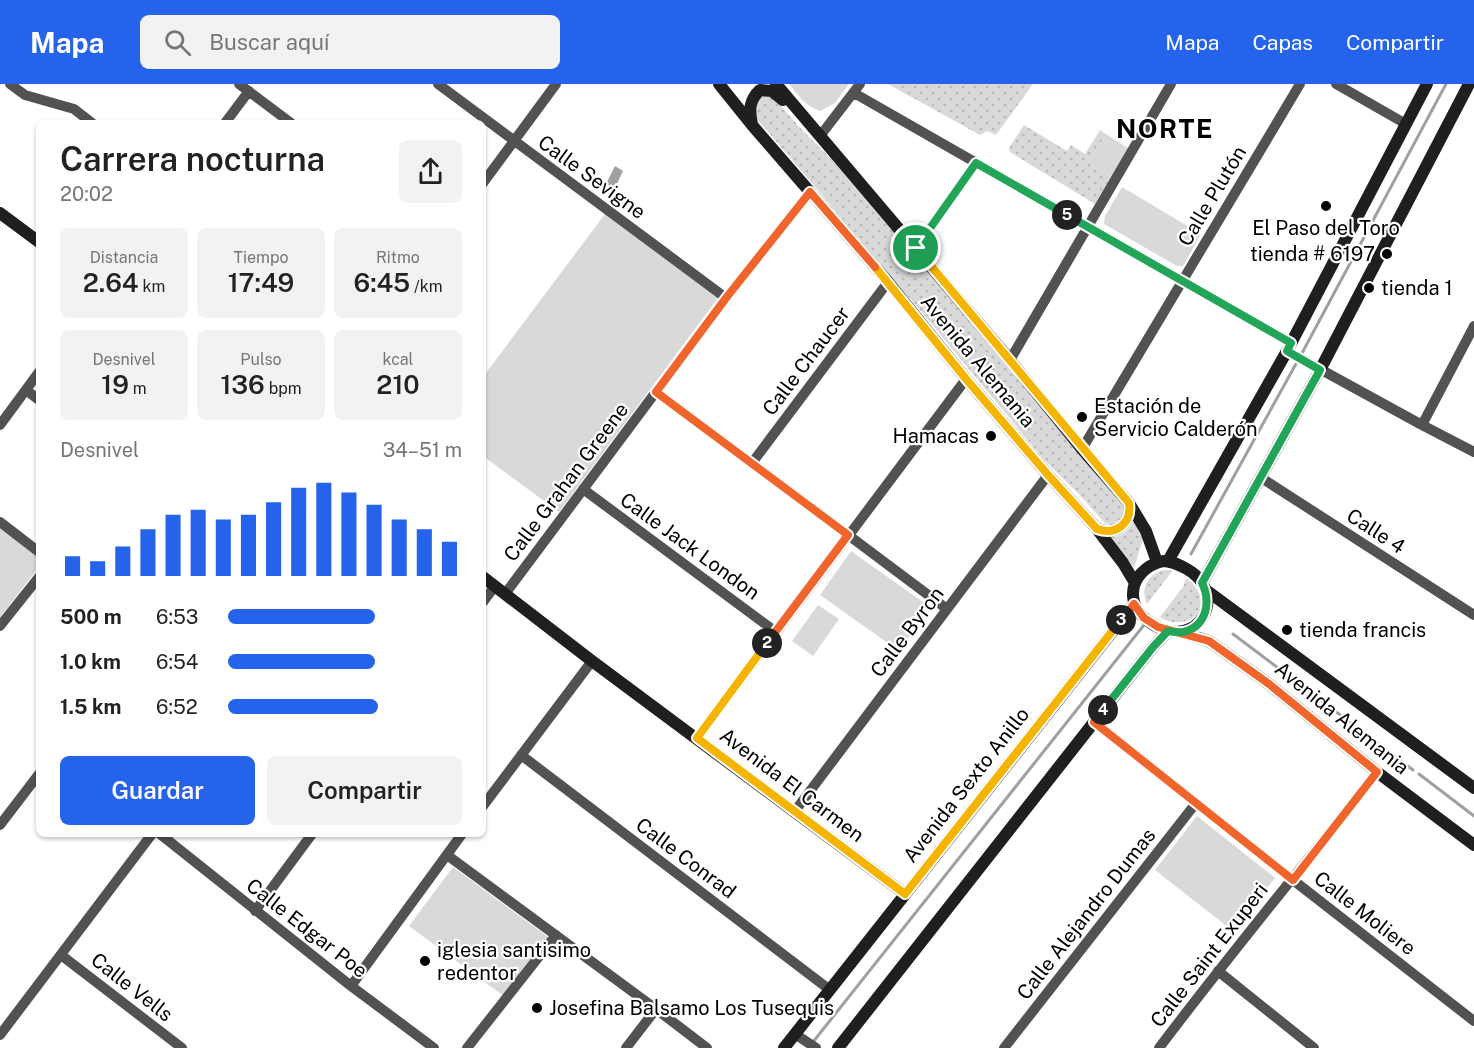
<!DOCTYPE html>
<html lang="es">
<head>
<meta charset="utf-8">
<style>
  :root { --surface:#fff; --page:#f2f2f2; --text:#222; --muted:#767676; --accent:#2563eb }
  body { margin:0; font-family:"Public Sans",sans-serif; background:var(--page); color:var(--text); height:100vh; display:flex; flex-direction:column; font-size:22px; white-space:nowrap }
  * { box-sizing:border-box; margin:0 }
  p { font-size:20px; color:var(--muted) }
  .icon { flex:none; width:33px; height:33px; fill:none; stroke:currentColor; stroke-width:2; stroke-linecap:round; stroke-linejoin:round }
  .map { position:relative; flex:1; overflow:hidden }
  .drawer { position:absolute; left:36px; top:36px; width:450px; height:717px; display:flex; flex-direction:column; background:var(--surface); border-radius:9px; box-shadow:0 2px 4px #0004 }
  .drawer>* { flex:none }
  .pin { position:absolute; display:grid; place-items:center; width:51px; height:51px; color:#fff; margin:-26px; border:3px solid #fff; border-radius:50%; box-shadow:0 2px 6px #0007 }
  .km { position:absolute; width:30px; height:30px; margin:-15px; border-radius:50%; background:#222; color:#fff; font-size:16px; line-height:30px; text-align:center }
  .round { display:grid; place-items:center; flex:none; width:63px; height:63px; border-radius:9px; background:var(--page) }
  .summary { display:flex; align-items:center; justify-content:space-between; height:102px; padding:0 24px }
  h1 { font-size:33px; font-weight:600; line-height:45px }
  .metrics { display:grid; grid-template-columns:repeat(3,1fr); gap:9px; height:102px; padding:6px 24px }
  .metrics div { display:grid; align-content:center; border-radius:9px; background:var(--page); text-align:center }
  .metrics b { font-size:26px; font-weight:600 }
  .metrics small { font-size:16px; font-weight:400 }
  .metrics p { font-size:16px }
  .chart { height:168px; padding:12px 24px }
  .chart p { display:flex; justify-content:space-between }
  .chart svg { width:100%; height:108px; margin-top:6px; stroke:var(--accent); stroke-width:6 }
  .button { display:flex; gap:12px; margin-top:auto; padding:12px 24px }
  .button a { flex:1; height:69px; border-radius:9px; background:var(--accent); color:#fff; font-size:24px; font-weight:600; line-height:69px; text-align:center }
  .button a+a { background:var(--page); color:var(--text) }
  ul { padding:0 24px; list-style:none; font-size:20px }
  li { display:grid; grid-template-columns:96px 72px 1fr; align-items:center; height:45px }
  li i { height:15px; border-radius:8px; background:var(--accent) }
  header { display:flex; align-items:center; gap:36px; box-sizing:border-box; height:84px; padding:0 30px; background:var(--accent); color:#fff }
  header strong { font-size:28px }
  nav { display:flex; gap:33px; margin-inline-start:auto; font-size:21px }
  .search { width:420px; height:54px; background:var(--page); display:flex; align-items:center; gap:15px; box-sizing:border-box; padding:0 21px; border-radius:9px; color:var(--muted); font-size:22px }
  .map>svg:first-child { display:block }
  .grass { fill:url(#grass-dots) }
  .park { fill:#d9d9d9 }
  .water { fill:#a0a0a0 }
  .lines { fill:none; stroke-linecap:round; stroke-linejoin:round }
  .stream { stroke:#a0a0a0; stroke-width:3 }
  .street { stroke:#525252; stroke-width:10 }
  .secondary { stroke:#1f1f1f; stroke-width:12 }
  .split-1-casing { stroke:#fff; stroke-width:12 }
  .split-2-casing { stroke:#fff; stroke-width:12 }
  .split-3-casing { stroke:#fff; stroke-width:12 }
  .split-4-casing { stroke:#fff; stroke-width:12 }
  .split-5-casing { stroke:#fff; stroke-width:12 }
  .split-6-casing { stroke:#fff; stroke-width:12 }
  .split-1 { stroke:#f5b400; stroke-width:8 }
  .split-2 { stroke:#f0652b; stroke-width:8 }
  .split-3 { stroke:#f5b400; stroke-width:8 }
  .split-4 { stroke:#f0652b; stroke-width:8 }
  .split-5 { stroke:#22a559; stroke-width:8 }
  .split-6 { stroke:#22a559; stroke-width:8 }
  .poi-dot { fill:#000; stroke:#fff; stroke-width:2 }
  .labels { text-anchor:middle; stroke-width:4.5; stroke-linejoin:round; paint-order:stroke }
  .street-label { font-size:20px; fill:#000; stroke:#fff }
  .poi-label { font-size:20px; fill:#000; stroke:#fff; text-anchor:start }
  .district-label { font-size:26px; font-weight:bold; letter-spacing:1.5px; fill:#000; stroke:#fff }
</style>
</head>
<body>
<header>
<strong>Mapa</strong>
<div class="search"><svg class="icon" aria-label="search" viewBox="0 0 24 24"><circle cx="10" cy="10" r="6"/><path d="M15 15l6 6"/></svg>Buscar aquí</div>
<nav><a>Mapa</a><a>Capas</a><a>Compartir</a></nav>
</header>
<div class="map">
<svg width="1474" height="964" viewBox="0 0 1474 964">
  <defs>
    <pattern id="grass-dots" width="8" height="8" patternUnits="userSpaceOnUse" patternTransform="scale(1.5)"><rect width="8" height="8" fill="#d9d9d9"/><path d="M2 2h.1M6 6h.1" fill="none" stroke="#b8b8b8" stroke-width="1.8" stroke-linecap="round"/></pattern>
  </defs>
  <rect width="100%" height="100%" fill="#fff"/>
  <path class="grass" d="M888,0H1033L996,51L987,47L980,51Z
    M768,11L773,13L805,49L835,79L1122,417C1127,427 1121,437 1111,441L1105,439L1075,406L1045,377L930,238L757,35C755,27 756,18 762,12Z
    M1024,41L1067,67L1071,61L1085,70L1100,46L1106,50L1089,79L1111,93L1095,120L1010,68L1009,64Z
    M1136,434L1143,455L1134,484L1111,453C1123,453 1130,445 1136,434Z
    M1163,486H1173L1147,520C1140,505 1147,491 1163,486Z
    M1186,494C1189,497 1194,500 1196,504C1213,529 1182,548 1160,533L1183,503Z"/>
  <path class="park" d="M789,0H849L835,19L820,27C805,22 798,11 789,0Z
    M1106,50L1129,65L1111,93L1089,79Z
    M1122,103L1201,150L1183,182H1177L1104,140L1105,132Z
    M605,130L718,214L559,428L483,372V293Z
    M0,444L39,473V483L0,533Z
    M851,467L930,523L899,567L820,511Z
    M818,521L839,535L813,572L792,557Z
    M1197,732L1275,794L1233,847L1155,786Z
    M453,783L552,856L505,913L409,842Z"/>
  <path class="water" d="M615,82L623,87L615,104L606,100Z"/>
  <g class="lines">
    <path class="stream" d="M1301,271L1446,0
      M1191,470L1297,278
      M1233,550L1413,686
      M1419,690L1474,732
      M813,958L1144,541"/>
    <path class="street" d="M10,0L25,11L74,25L92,39
      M239,0L291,39
      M438,0L726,214
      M1336,0L1406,40
      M854,9L1291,259
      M225,39L249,7
      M820,52L860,0
      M483,99L556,0
      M916,164L976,79
      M1287,267L1422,341L1474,368
      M1010,276L1171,0
      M26,306L39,316
      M656,308L752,379L947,525
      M0,341L39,288
      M1422,341L1474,242
      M1082,365L1300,0
      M752,379L888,198
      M1260,393L1474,531
      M583,405L776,548
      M0,438L39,468
      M505,510L726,214L810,108
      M483,518L495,502
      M0,542L39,493
      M1094,638L1293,796L1474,937
      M697,654L966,295
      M521,671L830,906
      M483,722L592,577
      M795,727L1048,391
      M0,741L39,690
      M160,750L351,902L434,964
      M447,771L656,925L707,964
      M255,827L312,750
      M61,871L182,964
      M1218,887L1314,964
      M351,902L462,750
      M795,950L816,964
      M0,951L152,750
      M467,964L556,851
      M626,964L656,925
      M1004,964L1196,719
      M1159,964C1230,870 1305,780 1377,688"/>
    <path class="secondary" d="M719,0L752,41L888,198L966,295L1048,391L1097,445L1123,479L1135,499
      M776,0L1010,276L1082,365L1129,419L1146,447L1157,478
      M752,40C749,26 749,16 760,6L772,7L783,16
      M0,129L39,158
      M1097,445C1116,452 1132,439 1129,419
      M1163,477C1171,477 1177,480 1185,484C1231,508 1199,568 1154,541C1144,535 1134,525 1133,512C1132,494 1146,481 1163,477Z
      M1168,477L1287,267L1427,0
      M483,493L592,577L905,810
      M1202,499L1320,286L1469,0
      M1206,506L1474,704
      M1179,548L1209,557L1269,600L1377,688L1474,761
      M784,964L1134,520
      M838,964L1153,563L1168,547"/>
  </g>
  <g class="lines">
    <defs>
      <path id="split-1" d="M875,183L966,295L1048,391L1097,445C1116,452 1132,439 1129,419L916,164"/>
      <path id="split-2" d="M767,559L848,451L656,308L726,214L810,108L875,183"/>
      <path id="split-3" d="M767,559L697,654L905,810L1121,536"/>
      <path id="split-4" d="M1103,626L1094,638L1293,796L1377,688L1269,600L1209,557L1158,543L1144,534L1134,520L1121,536"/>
      <path id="split-5" d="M1067,131L1291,259L1287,267L1320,286L1202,499C1215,525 1199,555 1168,547L1153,563L1103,626"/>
      <path id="split-6" d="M916,164L976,79L1067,131"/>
    </defs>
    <use href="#split-1" class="split-1-casing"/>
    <use href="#split-2" class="split-2-casing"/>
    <use href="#split-3" class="split-3-casing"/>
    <use href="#split-4" class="split-4-casing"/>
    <use href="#split-5" class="split-5-casing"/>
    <use href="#split-6" class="split-6-casing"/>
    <use href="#split-1" class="split-1"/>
    <use href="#split-2" class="split-2"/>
    <use href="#split-3" class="split-3"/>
    <use href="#split-4" class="split-4"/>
    <use href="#split-5" class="split-5"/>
    <use href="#split-6" class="split-6"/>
  </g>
  <g class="poi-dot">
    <circle cx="1326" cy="122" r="6"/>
    <circle cx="1387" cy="170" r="6"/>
    <circle cx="1369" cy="204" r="6"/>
    <circle cx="1082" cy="333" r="6"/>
    <circle cx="991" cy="352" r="6"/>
    <circle cx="1287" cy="546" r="6"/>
    <circle cx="425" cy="877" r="6"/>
    <circle cx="537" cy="924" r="6"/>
  </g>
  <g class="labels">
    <g class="street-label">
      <text transform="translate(592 93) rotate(36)" y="7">Calle Sevigne</text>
      <text transform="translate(1212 112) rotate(-59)" y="7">Calle Plutón</text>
      <text transform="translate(806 277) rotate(-53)" y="7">Calle Chaucer</text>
      <text transform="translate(978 277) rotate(50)" y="7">Avenida Alemania</text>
      <text transform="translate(566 398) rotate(-53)" y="7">Calle Grahan Greene</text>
      <text transform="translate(1376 447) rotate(33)" y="7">Calle 4</text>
      <text transform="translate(690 462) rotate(36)" y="7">Calle Jack London</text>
      <text transform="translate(907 548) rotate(-53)" y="7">Calle Byron</text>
      <text transform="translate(1342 634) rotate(39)" y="7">Avenida Alemania</text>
      <text transform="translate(792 701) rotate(37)" y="7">Avenida El Carmen</text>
      <text transform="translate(966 701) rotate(-52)" y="7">Avenida Sexto Anillo</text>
      <text transform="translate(686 774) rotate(37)" y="7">Calle Conrad</text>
      <text transform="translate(1365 829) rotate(38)" y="7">Calle Moliere</text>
      <text transform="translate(1086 830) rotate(-52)" y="7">Calle Alejandro Dumas</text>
      <text transform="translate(307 844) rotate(38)" y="7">Calle Edgar Poe</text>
      <text transform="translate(1209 871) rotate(-52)" y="7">Calle Saint Exuperi</text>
      <text transform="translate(132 903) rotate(38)" y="7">Calle Vells</text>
    </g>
    <g class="poi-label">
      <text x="1326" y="151" text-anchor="middle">El Paso del Toro</text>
      <text x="1375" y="177" text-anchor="end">tienda # 6197</text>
      <text x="1381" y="211">tienda 1</text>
      <text x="1094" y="329">Estación de<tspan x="1094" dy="23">Servicio Calderón</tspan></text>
      <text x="979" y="359" text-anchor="end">Hamacas</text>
      <text x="1299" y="553">tienda francis</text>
      <text x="437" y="873">iglesia santisimo<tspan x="437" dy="23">redentor</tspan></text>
      <text x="549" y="931">Josefina Balsamo Los Tusequis</text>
    </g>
    <g class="district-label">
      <text x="1165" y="54">NORTE</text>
    </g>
  </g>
</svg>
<div class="pin" style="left:916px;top:164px;background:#1e9e55"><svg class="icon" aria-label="arrive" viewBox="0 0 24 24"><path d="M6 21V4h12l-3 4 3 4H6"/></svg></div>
<b class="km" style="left:767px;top:559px">2</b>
<b class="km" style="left:1121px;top:536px">3</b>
<b class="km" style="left:1103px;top:626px">4</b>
<b class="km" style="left:1067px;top:131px">5</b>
<section class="drawer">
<div class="summary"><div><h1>Carrera nocturna</h1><p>20:02</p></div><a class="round"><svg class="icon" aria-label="share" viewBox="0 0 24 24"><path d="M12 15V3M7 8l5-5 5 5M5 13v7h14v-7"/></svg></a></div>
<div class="metrics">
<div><p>Distancia</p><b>2.64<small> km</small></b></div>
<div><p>Tiempo</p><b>17:49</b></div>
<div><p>Ritmo</p><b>6:45<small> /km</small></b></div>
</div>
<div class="metrics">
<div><p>Desnivel</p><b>19<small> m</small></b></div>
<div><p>Pulso</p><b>136<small> bpm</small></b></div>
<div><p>kcal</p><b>210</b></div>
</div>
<div class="chart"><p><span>Desnivel</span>34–51 m</p>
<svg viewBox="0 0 160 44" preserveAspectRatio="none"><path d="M5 44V36M15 44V38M25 44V32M35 44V25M45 44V19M55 44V17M65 44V21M75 44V19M85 44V14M95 44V8M105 44V6M115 44V10M125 44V15M135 44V21M145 44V25M155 44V30"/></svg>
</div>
<ul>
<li><b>500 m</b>6:53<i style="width:63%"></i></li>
<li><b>1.0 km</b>6:54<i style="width:63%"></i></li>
<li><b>1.5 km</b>6:52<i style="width:64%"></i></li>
</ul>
<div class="button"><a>Guardar</a><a>Compartir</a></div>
</section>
</div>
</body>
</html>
